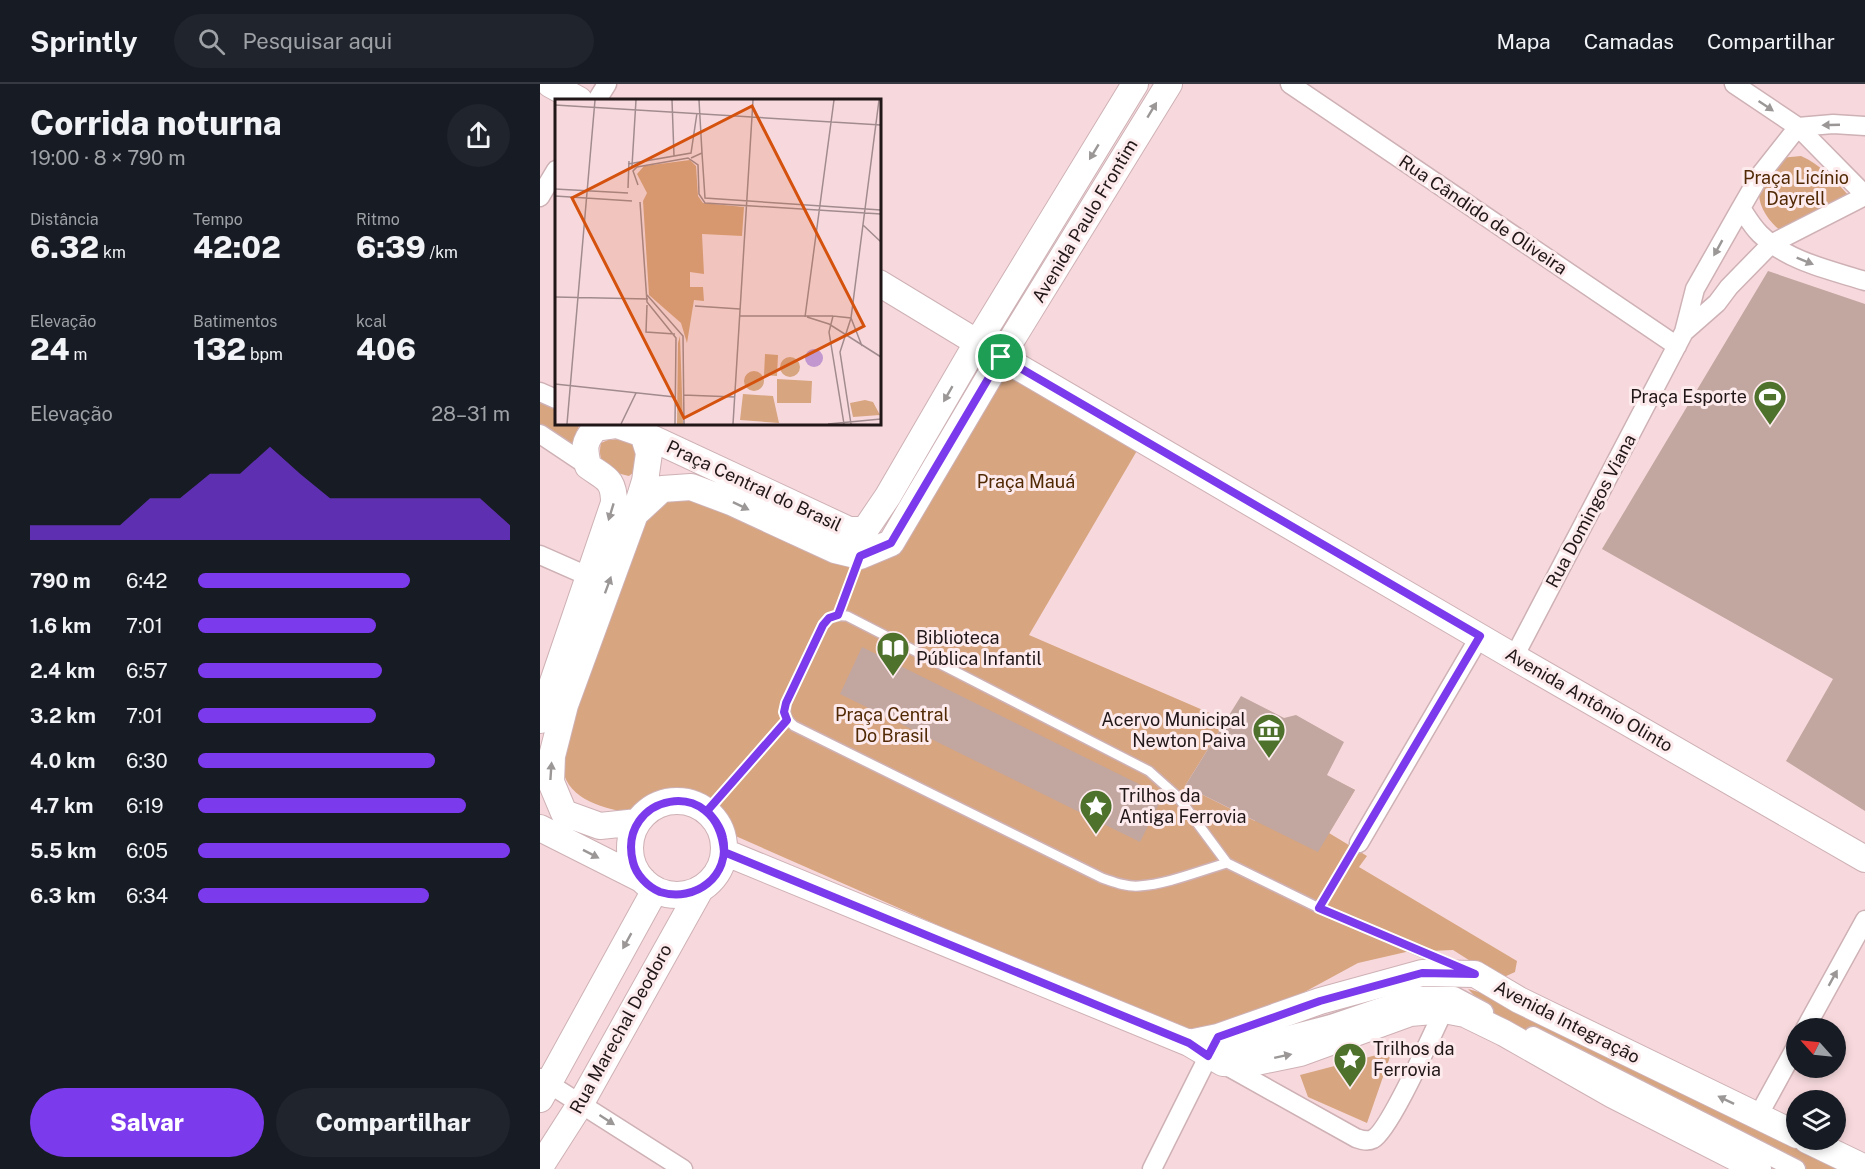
<!DOCTYPE html>
<html lang="pt">
<head>
<meta charset="utf-8">
<style>
  :root { --surface:#171b24; --page:#20242c; --text:#f1f3f6; --muted:#9ea1a6; --line:#363941; --accent:#7c3aed }
  body { margin:0; font-family:"Public Sans",sans-serif; background:var(--page); color:var(--text); height:100vh; display:flex; flex-direction:column; font-size:22px; white-space:nowrap }
  * { box-sizing:border-box; margin:0 }
  p { font-size:20px; color:var(--muted) }
  .icon { flex:none; width:33px; height:33px; fill:none; stroke:currentColor; stroke-width:2; stroke-linecap:round; stroke-linejoin:round }
  .map { position:relative; flex:1; overflow:hidden }
  .drawer { display:flex; flex-direction:column; background:var(--surface); width:540px }
  .drawer>* { flex:none }
  .needle { width:39px; rotate:297deg }
  .fabs { position:absolute; left:1246px; top:934px; display:grid; gap:12px }
  .fabs a { display:grid; place-items:center; width:60px; height:60px; border-radius:50%; background:var(--surface); box-shadow:0 3px 9px #0003; font-size:30px }
  .pin { position:absolute; display:grid; place-items:center; width:51px; height:51px; color:#fff; margin:-26px; border:3px solid #fff; border-radius:50%; box-shadow:0 2px 6px #0007 }
  .round { display:grid; place-items:center; flex:none; width:63px; height:63px; border-radius:32px; background:var(--page) }
  .summary { display:flex; align-items:center; justify-content:space-between; height:102px; padding:0 30px }
  h1 { font-size:33px; font-weight:800; line-height:45px }
  .stats { display:grid; grid-template-columns:repeat(3,1fr); gap:9px; height:102px; padding:6px 30px }
  .stats div { display:grid; align-content:center }
  .stats b { font-size:30px; font-weight:800 }
  .stats small { font-size:16px; font-weight:400 }
  .stats p { font-size:16px }
  .chart { height:168px; padding:12px 30px }
  .chart p { display:flex; justify-content:space-between }
  .chart svg { width:100%; height:108px; margin-top:6px; fill:var(--accent); opacity:.7 }
  .cta { display:flex; gap:12px; margin-top:auto; padding:12px 30px }
  .cta a { flex:1; height:69px; border-radius:36px; background:var(--accent); color:#fff; font-size:24px; font-weight:800; line-height:69px; text-align:center }
  .cta a+a { background:var(--page); color:var(--text) }
  ul { padding:0 30px; list-style:none; font-size:20px }
  li { display:grid; grid-template-columns:96px 72px 1fr; align-items:center; height:45px }
  li i { height:15px; border-radius:8px; background:var(--accent) }
  header { display:flex; align-items:center; gap:36px; box-sizing:border-box; height:84px; padding:0 30px; background:var(--surface); border-bottom:2px solid var(--line) }
  header strong { font-size:28px }
  nav { display:flex; gap:33px; margin-inline-start:auto; font-size:21px }
  .search { width:420px; height:54px; background:var(--page); display:flex; align-items:center; gap:15px; box-sizing:border-box; padding:0 21px; border-radius:33px; color:var(--muted); font-size:22px }
  main { display:flex; flex:1; min-height:0 }
  .map>svg:first-child { display:block }
  .green { fill:#d7a580 }
  .building { fill:#c2a6a0 }
  .lines { fill:none; stroke-linecap:round; stroke-linejoin:round }
  .lane-casing { stroke:#ceb1b5; stroke-width:12 }
  .street-casing { stroke:#ceb1b5; stroke-width:21 }
  .secondary-casing { stroke:#ceb1b5; stroke-width:28 }
  .path { stroke:#a58e91; stroke-width:4; stroke-dasharray:1.5 4.5; stroke-linecap:butt }
  .lane { stroke:#fff; stroke-width:9 }
  .street { stroke:#fff; stroke-width:18 }
  .secondary { stroke:#fff; stroke-width:26 }
  .oneway { fill:#9b9797 }
  .route-casing { stroke:#fff; stroke-width:12 }
  .route { stroke:#7c3aed; stroke-width:8 }
  .labels { text-anchor:middle; stroke-width:6; stroke-linejoin:round; paint-order:stroke }
  .park-label { font-size:18px; fill:#512904; stroke:#fceaec }
  .street-label { font-size:18px; fill:#211718; stroke:#fceaec }
  .poi-label { font-size:18px; fill:#211718; stroke:#fceaec; text-anchor:start }
  .inset-road { fill:none; stroke:#a18b8e; stroke-width:1.5 }
  .view { fill:#d4520d; fill-opacity:0.15; stroke:#d4520d; stroke-width:3 }
  .inset-edge { fill:none; stroke:#211718; stroke-width:3 }
</style>
</head>
<body>
<header>
<strong>Sprintly</strong>
<div class="search"><svg class="icon" aria-label="search" viewBox="0 0 24 24"><circle cx="10" cy="10" r="6"/><path d="M15 15l6 6"/></svg>Pesquisar aqui</div>
<nav><a>Mapa</a><a>Camadas</a><a>Compartilhar</a></nav>
</header>
<main>
<section class="drawer">
<div class="summary"><div><h1>Corrida noturna</h1><p>19:00 · 8 × 790 m</p></div><a class="round"><svg class="icon" aria-label="share" viewBox="0 0 24 24"><path d="M12 15V3M7 8l5-5 5 5M5 13v7h14v-7"/></svg></a></div>
<div class="stats">
<div><p>Distância</p><b>6.32<small> km</small></b></div>
<div><p>Tempo</p><b>42:02</b></div>
<div><p>Ritmo</p><b>6:39<small> /km</small></b></div>
</div>
<div class="stats">
<div><p>Elevação</p><b>24<small> m</small></b></div>
<div><p>Batimentos</p><b>132<small> bpm</small></b></div>
<div><p>kcal</p><b>406</b></div>
</div>
<div class="chart"><p><span>Elevação</span>28–31 m</p>
<svg viewBox="0 0 160 44" preserveAspectRatio="none"><path d="M0 44V38L10 38L20 38L30 38L40 27L50 27L60 17L70 17L80 6L90 17L100 27L110 27L120 27L130 27L140 27L150 27L160 38V44z"/></svg>
</div>
<ul>
<li><b>790 m</b>6:42<i style="width:68%"></i></li>
<li><b>1.6 km</b>7:01<i style="width:57%"></i></li>
<li><b>2.4 km</b>6:57<i style="width:59%"></i></li>
<li><b>3.2 km</b>7:01<i style="width:57%"></i></li>
<li><b>4.0 km</b>6:30<i style="width:76%"></i></li>
<li><b>4.7 km</b>6:19<i style="width:86%"></i></li>
<li><b>5.5 km</b>6:05<i style="width:100%"></i></li>
<li><b>6.3 km</b>6:34<i style="width:74%"></i></li>
</ul>
<div class="cta"><a>Salvar</a><a>Compartilhar</a></div>
</section>
<div class="map">
<svg width="1325" height="1085" viewBox="0 0 1325 1085">
  <rect width="100%" height="100%" fill="#f7d9dd"/>
  <path class="green" d="M1261,72C1281,81 1294,95 1309,112L1242,148C1226,135 1211,114 1224,93C1228,86 1235,80 1240,74Z
    M463,284L598,365L489,551L686,636L645,702L715,737L747,672L815,706L789,749L827,772L819,783L977,877L975,888L964,893L951,890L913,866L866,868L818,879L700,943L640,948L191,750C182,713 145,695 110,715C103,719 97,725 90,729C66,725 28,716 23,686C22,678 23,670 23,662L96,446L125,417L149,414L321,479Z
    M0,318L16,324V339H47L39,342L34,355L33,367L0,340Z
    M81,355L96,362L98,385L89,392C70,388 56,381 61,359L68,356Z
    M928,905L942,909L1314,1085H1240L955,933Z
    M852,967L827,1039L768,1013L760,991Z"/>
  <path class="building" d="M1228,187L1325,220V727L1246,677L1293,595L1062,465Z
    M322,563L623,712L600,758L300,610Z
    M701,612L744,634L756,631L804,658L787,691L815,706L778,768L645,702Z"/>
  <g class="lines">
    <defs>
      <path id="lane" d="M687,779L638,713L609,687L307,532C296,531 290,532 283,541L246,619C244,630 246,635 254,642L562,794C574,798 586,803 599,802C628,800 659,787 687,779L779,824L913,881"/>
      <path id="street" d="M750,0L1137,262
        M1194,0L1258,43L1325,111
        M57,16L67,0
        M1325,42L1293,40L1258,43L1220,91L1201,124C1207,133 1212,142 1220,150C1247,177 1290,186 1325,197
        M0,113L16,86
        M1144,248L1177,219L1189,203L1231,160L1325,112
        M0,308L16,315
        M0,350L48,382
        M0,471L50,493
        M974,573L1144,248L1155,205L1201,124
        M819,759L940,552
        M1265,945L1325,836
        M993,952L1256,1085
        M672,964L722,958L791,940L873,912H914L944,928
        M687,982L816,1054C822,1056 827,1058 833,1055C850,1046 893,948 904,926
        M0,994L143,1085
        M1218,1032L1257,961
        M612,1085L674,961"/>
      <path id="secondary" d="M10,0L39,16
        M339,199L461,273L974,573L1325,775
        M103,350L309,446H325L348,412L437,259L595,0
        M0,636L74,419C74,395 66,395 48,382C44,364 43,358 56,344L77,341L103,350L109,369L105,397L95,429
        M90 764a47 47 0 1 1 94 0a47 47 0 1 1-94 0Z
        M98,738L60,742L24,729L11,698L12,672L25,621L95,430L122,405L151,403L191,418L295,466L320,472L351,459L461,273L629,0
        M0,744L103,796
        M184,768L649,959L683,979L707,980L760,969L870,929L904,926L925,930L964,949L1073,1011L1218,1085
        M649,959L678,953L780,917L882,889L935,890L979,916L1257,1051
        M0,1015L115,806
        M1267,1056L1325,1084
        M0,1083L41,1019L160,806"/>
    </defs>
    <use href="#lane" class="lane-casing"/>
    <use href="#street" class="street-casing"/>
    <use href="#secondary" class="secondary-casing"/>
    <path class="path" d="M303,516L311,495
      M167,727L238,646
      M787,811L808,776"/>
    <use href="#lane" class="lane"/>
    <use href="#street" class="street"/>
    <use href="#secondary" class="secondary"/>
  </g>
  <defs><path id="oneway-solid" d="M-6-.8H1V-3.2L6.5 0L1 3.2V.8H-6Z" transform="scale(1.5)"/></defs>
  <g class="oneway">
    <use href="#oneway-solid" transform="translate(1226 22) rotate(34)"/>
    <use href="#oneway-solid" transform="translate(612 26) rotate(-59)"/>
    <use href="#oneway-solid" transform="translate(1291 41) rotate(178)"/>
    <use href="#oneway-solid" transform="translate(554 68) rotate(121)"/>
    <use href="#oneway-solid" transform="translate(1178 164) rotate(119)"/>
    <use href="#oneway-solid" transform="translate(1265 177) rotate(22)"/>
    <use href="#oneway-solid" transform="translate(408 310) rotate(120)"/>
    <use href="#oneway-solid" transform="translate(201 422) rotate(26)"/>
    <use href="#oneway-solid" transform="translate(71 428) rotate(107)"/>
    <use href="#oneway-solid" transform="translate(68 501) rotate(-70)"/>
    <use href="#oneway-solid" transform="translate(11 687) rotate(-86)"/>
    <use href="#oneway-solid" transform="translate(51 770) rotate(27)"/>
    <use href="#oneway-solid" transform="translate(87 857) rotate(119)"/>
    <use href="#oneway-solid" transform="translate(1293 894) rotate(-61)"/>
    <use href="#oneway-solid" transform="translate(743 972) rotate(-12)"/>
    <use href="#oneway-solid" transform="translate(1186 1016) rotate(-154)"/>
    <use href="#oneway-solid" transform="translate(67 1036) rotate(33)"/>
  </g>
  <g class="lines">
    <defs>
      <path id="route" d="M461,273L351,459L320,472L298,531L289,534L283,541L246,619L244,628L247,636L167,727C174,735 181,743 183,754C191,792 155,819 120,808C108,803 96,791 93,778C76,711 178,688 184,768L649,959L668,972L678,953L780,917L882,889L935,890L779,824L940,552L461,273"/>
    </defs>
    <use href="#route" class="route-casing"/>
    <use href="#route" class="route"/>
  </g>
  <defs>
    <symbol id="stadium-pin" viewBox="-11 -11 22 30"><path d="M0 17L-7.5 6A9.5 9.5 0 1 1 7.5 6Z" fill="#4e722b" stroke="#fceaec"/><path d="M0-5a6.5 5 0 1 0 0 10a6.5 5 0 1 0 0-10ZM-3.5-1.8h7v3.6h-7Z" fill="#fff"/></symbol>
    <symbol id="library-pin" viewBox="-11 -11 22 30"><path d="M0 17L-7.5 6A9.5 9.5 0 1 1 7.5 6Z" fill="#4e722b" stroke="#fceaec"/><path d="M-6-4Q-3-5.5-.7-3.5V5Q-3 3-6 4ZM6-4Q3-5.5 .7-3.5V5Q3 3 6 4Z" fill="#fff"/></symbol>
    <symbol id="museum-pin" viewBox="-11 -11 22 30"><path d="M0 17L-7.5 6A9.5 9.5 0 1 1 7.5 6Z" fill="#4e722b" stroke="#fceaec"/><path d="M0-6L6-3V-2H-6V-3ZM-5-1h2V3h-2ZM-1-1h2V3h-2ZM3-1h2V3H3ZM-6 4H6V6H-6Z" fill="#fff"/></symbol>
    <symbol id="sight-pin" viewBox="-11 -11 22 30"><path d="M0 17L-7.5 6A9.5 9.5 0 1 1 7.5 6Z" fill="#4e722b" stroke="#fceaec"/><path d="M0-6L1.8-2.2L6-1.7L2.9 1.2L3.7 5.4L0 3.3L-3.7 5.4L-2.9 1.2L-6-1.7L-1.8-2.2Z" fill="#fff"/></symbol>
  </defs>
  <g fill-rule="evenodd">
    <use href="#stadium-pin" x="1211" y="294" width="38" height="52"/>
    <use href="#library-pin" x="334" y="545" width="38" height="52"/>
    <use href="#museum-pin" x="710" y="627" width="38" height="52"/>
    <use href="#sight-pin" x="537" y="703" width="38" height="52"/>
    <use href="#sight-pin" x="791" y="956" width="38" height="52"/>
  </g>
  <g class="labels">
    <g class="park-label">
      <text x="1256" y="100">Praça Licínio<tspan x="1256" dy="21">Dayrell</tspan></text>
      <text x="486" y="404">Praça Mauá</text>
      <text x="352" y="637">Praça Central<tspan x="352" dy="21">Do Brasil</tspan></text>
    </g>
    <g class="street-label">
      <text transform="translate(943 131) rotate(34)" y="6">Rua Cândido de Oliveira</text>
      <text transform="translate(545 137) rotate(-59)" y="6">Avenida Paulo Frontim</text>
      <text transform="translate(214 402) rotate(25)" y="6">Praça Central do Brasil</text>
      <text transform="translate(1051 427) rotate(-62)" y="6">Rua Domingos Viana</text>
      <text transform="translate(1049 616) rotate(30)" y="6">Avenida Antônio Olinto</text>
      <text transform="translate(1027 938) rotate(27)" y="6">Avenida Integração</text>
      <text transform="translate(81 945) rotate(-61)" y="6">Rua Marechal Deodoro</text>
    </g>
    <g class="poi-label">
      <text x="1207" y="319" text-anchor="end">Praça Esporte</text>
      <text x="376" y="560">Biblioteca<tspan x="376" dy="21">Pública Infantil</tspan></text>
      <text x="706" y="642" text-anchor="end">Acervo Municipal<tspan x="706" dy="21">Newton Paiva</tspan></text>
      <text x="579" y="718">Trilhos da<tspan x="579" dy="21">Antiga Ferrovia</tspan></text>
      <text x="833" y="971">Trilhos da<tspan x="833" dy="21">Ferrovia</tspan></text>
    </g>
  </g>
  <g transform="translate(15 15)">
    <rect width="326" height="326" fill="#f7d9dd"/>
    <path d="M135,61L141,67L143,97L148,104L189,108L187,137L147,135L149,175L135,173V188H148L149,202L139,201L132,244L126,224L94,196L88,102L92,94L82,75L89,67ZM125,237L128,325H122L123,244ZM210,255L223,256L222,277L209,276ZM225 268a10 10 0 1 1 20 0a10 10 0 1 1-20 0ZM189 282a10 10 0 1 1 20 0a10 10 0 1 1-20 0ZM222,280L257,282L256,304H222ZM188,295L218,297L224,324L185,321ZM310,301L318,303L325,316L298,318L295,304Z" fill="#d7a580"/>
    <path d="M250 259a9 9 0 1 1 18 0a9 9 0 1 1-18 0Z" fill="#c296cf"/>
    <path class="inset-road" d="M117,1L119,57M0,6L326,26M147,54L150,99L326,111M136,59L147,54L144,1M73,65L136,54L142,14M77,67L81,1M83,86L78,72L82,68L133,59L143,66L144,95L150,104L326,115M73,89L74,62M0,90L73,94M0,97L77,102M85,103L92,203L121,239L120,325M308,126L326,143M92,196L128,237L129,325M0,198L93,200M92,206L91,233L120,235M140,207L185,210M184,217H278M250,218L279,1M252,218L274,225L326,258M0,285L120,298M128,296L180,298M12,325L40,1M66,325L81,294M178,325L198,1M273,325L326,320M289,325L274,233L278,217L296,219L307,247M296,325L285,253L296,219L324,1"/>
    <path class="view" d="M197,7L309,227L129,319L17,99Z"/>
    <rect width="326" height="326" class="inset-edge"/>
  </g>
</svg>
<div class="fabs">
<a><svg class="needle" viewBox="-14 -14 28 28"><path d="M0-13l5 13h-10z" fill="#e53935"/><path d="M0 13l5-13h-10z" fill="#9ea1a6"/></svg></a>
<a><svg class="icon" aria-label="layers" viewBox="0 0 24 24"><path d="M12 4l9 5-9 5-9-5zM3 14l9 5 9-5"/></svg></a>
</div>
<div class="pin" style="left:461px;top:273px;background:#1e9e55"><svg class="icon" aria-label="arrive" viewBox="0 0 24 24"><path d="M6 21V4h12l-3 4 3 4H6"/></svg></div>
</div>
</main>
</body>
</html>
